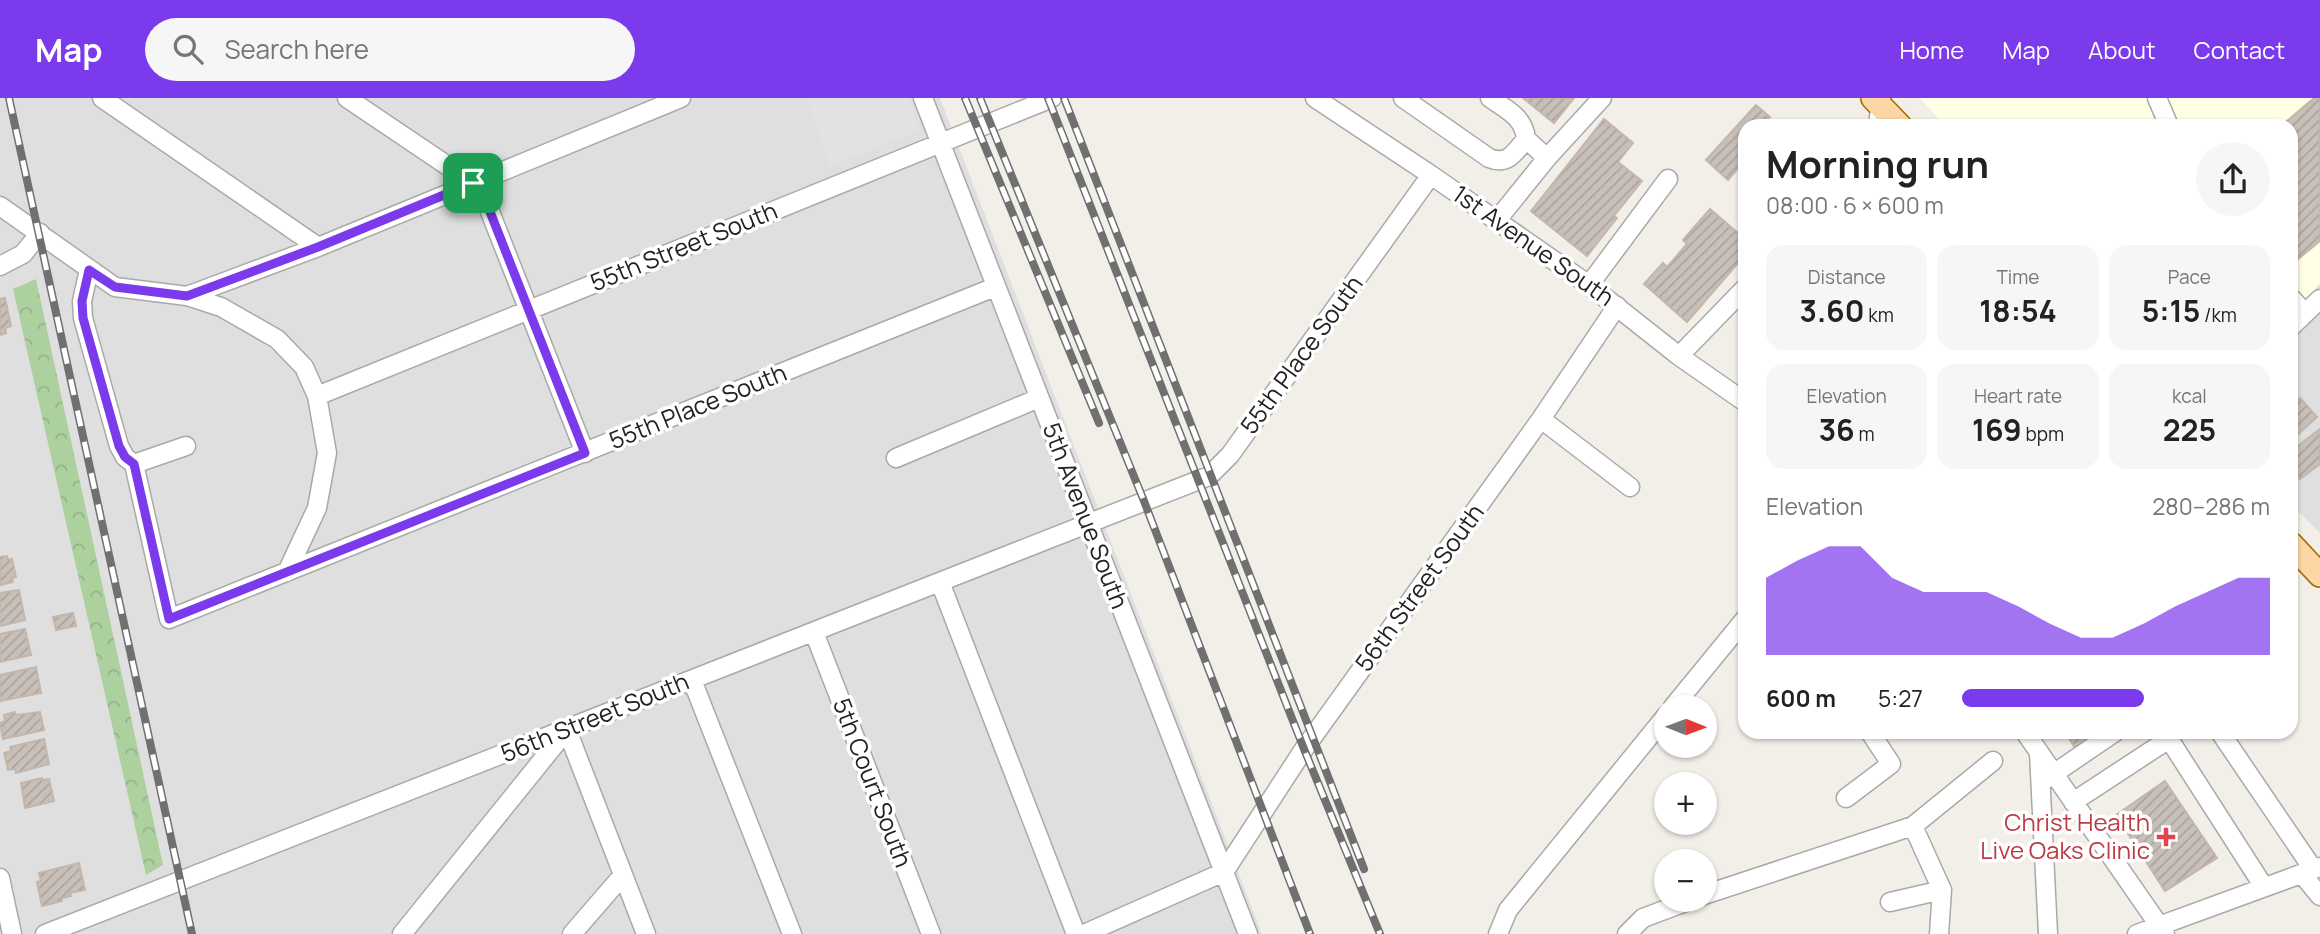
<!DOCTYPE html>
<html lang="en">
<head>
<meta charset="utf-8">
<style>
  :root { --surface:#fff; --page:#f6f6f6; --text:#222; --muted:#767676; --accent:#7c3aed }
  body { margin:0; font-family:Manrope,sans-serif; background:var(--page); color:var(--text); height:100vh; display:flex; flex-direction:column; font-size:26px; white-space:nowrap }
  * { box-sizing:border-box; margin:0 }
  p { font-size:23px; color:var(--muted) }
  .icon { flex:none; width:38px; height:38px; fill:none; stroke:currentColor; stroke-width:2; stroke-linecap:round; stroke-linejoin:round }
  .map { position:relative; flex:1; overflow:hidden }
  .panel { position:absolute; left:1738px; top:21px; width:560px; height:620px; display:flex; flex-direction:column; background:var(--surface); border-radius:21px; box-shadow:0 2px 5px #0004 }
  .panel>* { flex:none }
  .needle { width:46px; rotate:91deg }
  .controls { position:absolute; left:1654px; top:597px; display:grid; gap:14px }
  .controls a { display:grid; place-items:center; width:63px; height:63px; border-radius:50%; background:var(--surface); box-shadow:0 2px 5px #0004; font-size:35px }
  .pin { position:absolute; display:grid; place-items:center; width:60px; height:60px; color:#fff; margin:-30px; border-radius:14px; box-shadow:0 4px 10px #0006 }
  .round { display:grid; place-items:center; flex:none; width:74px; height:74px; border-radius:37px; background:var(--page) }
  .summary { display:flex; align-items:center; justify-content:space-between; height:119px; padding:0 28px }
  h1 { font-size:38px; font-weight:700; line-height:52px }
  .figures { display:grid; grid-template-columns:repeat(3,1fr); gap:10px; height:119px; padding:7px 28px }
  .figures div { display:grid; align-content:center; border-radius:18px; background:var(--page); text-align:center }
  .figures b { font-size:30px; font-weight:700 }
  .figures small { font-size:19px; font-weight:400 }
  .figures p { font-size:19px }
  .chart { height:196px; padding:14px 28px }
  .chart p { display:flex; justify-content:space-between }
  .chart svg { width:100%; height:126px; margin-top:7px; fill:var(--accent); opacity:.7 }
  ul { padding:0 28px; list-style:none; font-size:23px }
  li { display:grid; grid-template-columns:112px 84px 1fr; align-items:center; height:52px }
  li i { height:18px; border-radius:9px; background:var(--accent) }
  header { display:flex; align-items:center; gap:42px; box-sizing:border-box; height:98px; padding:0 35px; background:var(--accent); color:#fff }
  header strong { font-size:33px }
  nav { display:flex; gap:38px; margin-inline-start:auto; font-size:24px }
  .search { width:490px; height:63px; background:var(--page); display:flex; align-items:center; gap:18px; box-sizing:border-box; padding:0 24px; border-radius:38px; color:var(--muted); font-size:26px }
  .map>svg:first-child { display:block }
  .residential { fill:#e0dfdf }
  .education { fill:#ffffe5 }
  .forest { fill:url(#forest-crowns) }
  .parking { fill:#e2e2e2 }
  .building { fill:url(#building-hatch); stroke:#c4b6ab; stroke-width:2 }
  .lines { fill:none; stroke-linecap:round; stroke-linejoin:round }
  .minor-casing { stroke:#a9a9a9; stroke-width:21 }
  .major-casing { stroke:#a06b00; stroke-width:26 }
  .minor { stroke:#fff; stroke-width:18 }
  .major { stroke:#fcd6a4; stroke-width:23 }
  .rail-casing { stroke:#707070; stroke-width:8 }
  .rail { stroke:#fff; stroke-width:5; stroke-dasharray:16; stroke-linecap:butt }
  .route-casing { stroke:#fff; stroke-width:14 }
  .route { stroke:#7c3aed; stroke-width:9 }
  .health-dot { fill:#e0444e; stroke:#fff; stroke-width:2.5 }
  .labels { text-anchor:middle; stroke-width:7; stroke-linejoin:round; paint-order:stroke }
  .street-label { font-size:24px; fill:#222; stroke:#fff }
  .health-label { font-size:24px; fill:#be3a42; stroke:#fff; text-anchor:end }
</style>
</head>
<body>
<header>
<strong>Map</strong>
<div class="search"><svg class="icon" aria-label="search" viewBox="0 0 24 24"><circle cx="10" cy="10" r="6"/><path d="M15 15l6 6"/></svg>Search here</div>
<nav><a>Home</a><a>Map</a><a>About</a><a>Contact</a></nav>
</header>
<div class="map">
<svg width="2320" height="836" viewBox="0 0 2320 836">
  <defs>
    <pattern id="forest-crowns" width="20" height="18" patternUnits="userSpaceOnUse" patternTransform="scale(1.75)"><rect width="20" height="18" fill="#add19e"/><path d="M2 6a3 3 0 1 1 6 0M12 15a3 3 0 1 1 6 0" fill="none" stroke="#95b388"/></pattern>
    <pattern id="building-hatch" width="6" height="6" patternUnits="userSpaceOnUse" patternTransform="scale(1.75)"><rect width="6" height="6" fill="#c7bfb8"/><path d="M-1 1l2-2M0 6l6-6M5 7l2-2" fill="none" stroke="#aba49e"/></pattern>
  </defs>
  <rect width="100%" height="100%" fill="#f2efe9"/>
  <path class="residential" d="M0,0H940L1262,836H0Z
    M2320,186V435L2291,406V216Z"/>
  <path class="education" d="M1920,0H2320V186L2291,216V28H1945Z"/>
  <path class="forest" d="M36,181L163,767L146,777L13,191Z"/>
  <path class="parking" d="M806,0H908L920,32L830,68Z"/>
  <path class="building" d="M1523,0H1574L1554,25Z
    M2314,0H2320V143L2291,167V28H2281Z
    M1756,7L1770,19L1762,28H1745V77L1738,70L1728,82L1706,62Z
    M1604,21L1633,45L1618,64L1642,83L1614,118L1617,120L1587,158L1531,113Z
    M1710,111L1745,141V157L1687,224L1644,186L1663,165L1667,169L1687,146L1683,142Z
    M5,200L11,228L5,230L6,235L0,237V201Z
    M2300,300L2317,319L2291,343V309Z
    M2320,331V366L2300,381L2291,368V353Z
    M7,458L8,462L12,461L16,479L12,480L13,484L0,487V459Z
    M19,492L25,522L0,528V495Z
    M73,515L76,528L56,532L53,519Z
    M25,531L31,557L0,564V536Z
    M36,569L41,595L0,603V577Z
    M15,614L16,617L40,614L44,632L3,641L0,625L5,623L4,617Z
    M2065,634H2100L2075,650Z
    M44,641L49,666L16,675L15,671L8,672L4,655L11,653L10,649Z
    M42,680V682L49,681L54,703L25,710L21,685Z
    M2165,683L2217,760L2165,793L2116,717Z
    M79,765L85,792L70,795L71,798L62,800V803L42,808L37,784L41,783L39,775Z"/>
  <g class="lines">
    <defs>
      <path id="minor" d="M102,0L318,149
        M347,0L473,85L483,96L585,355
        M923,0L1248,836
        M1315,0L1431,77L1589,187L1679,258L1745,304
        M1403,0L1489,60C1508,68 1515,54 1526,41
        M1490,0C1507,12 1524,19 1526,41L1547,60
        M2157,0L2169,28
        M1878,28L1881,0
        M0,108L115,189L187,198L221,209L277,241L304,269L317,298L327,355L317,410L287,474
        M1497,122L1547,60L1602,0
        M0,168L23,156L40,135
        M89,172L82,203L83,220L119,348L125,359L134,366
        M1589,187L1668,81
        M187,198L318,149L681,0
        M2291,200L2305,215
        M2291,229L2320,201
        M1679,258L1745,190
        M317,298L1052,0
        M1541,321L1630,389
        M186,348L134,366L169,521L995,189
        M896,360L1039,300
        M940,484L1076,836
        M814,534L931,836
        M692,582L792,836
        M1673,609L1745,521
        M567,632L646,836
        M2025,634L2165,836
        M2220,634L2313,771
        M2039,655L2048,836
        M2046,681L2115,634
        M1846,700L1891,666L1870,634
        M2073,704L2169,641L2264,789
        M1913,728L1942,792L1939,836
        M2302,776L2320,798
        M0,780L12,836
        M1704,797L1913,728L1993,663
        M1890,804L1942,792
        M45,836L1209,378L1230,357L1431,77
        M402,836L565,634
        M572,836L623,777
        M1084,836L1224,774L1304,651L1541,321L1617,208
        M1498,836L1508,812L1666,618
        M1627,836L1643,820L1691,802
        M2137,836L2320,769"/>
      <path id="major" d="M1873,0L1900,28
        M2291,446L2320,477"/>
    </defs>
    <use href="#minor" class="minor-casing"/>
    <use href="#major" class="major-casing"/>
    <use href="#minor" class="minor"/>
    <use href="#major" class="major"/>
    <defs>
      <path id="rail" d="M9,0L192,836
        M965,0L1099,325
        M980,0L1144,403L1310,836
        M1048,0L1304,651L1380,836
        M1064,0L1364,771"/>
    </defs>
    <use href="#rail" class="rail-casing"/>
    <use href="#rail" class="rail"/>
  </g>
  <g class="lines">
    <defs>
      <path id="route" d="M473,85L483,96L585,355L169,521L134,366L125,359L119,348L83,220L82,203L89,172L115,189L187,198L318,149Z"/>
    </defs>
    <use href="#route" class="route-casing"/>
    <use href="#route" class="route"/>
  </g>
  <path class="health-dot" d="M2162.5 728.5h7v7h7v7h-7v7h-7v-7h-7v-7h7z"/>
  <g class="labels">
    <g class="street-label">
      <text transform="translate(1533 148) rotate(35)" y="8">1st Avenue South</text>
      <text transform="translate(684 149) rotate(-22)" y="8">55th Street South</text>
      <text transform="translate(1302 257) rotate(-54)" y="8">55th Place South</text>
      <text transform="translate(698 309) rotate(-22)" y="8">55th Place South</text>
      <text transform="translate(1085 418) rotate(69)" y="8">5th Avenue South</text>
      <text transform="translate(1420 490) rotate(-54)" y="8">56th Street South</text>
      <text transform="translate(595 620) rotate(-22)" y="8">56th Street South</text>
      <text transform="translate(872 685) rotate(69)" y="8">5th Court South</text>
    </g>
    <g class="health-label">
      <text x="2150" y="733">Christ Health<tspan x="2150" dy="28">Live Oaks Clinic</tspan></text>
    </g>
  </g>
</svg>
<div class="controls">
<a><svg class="needle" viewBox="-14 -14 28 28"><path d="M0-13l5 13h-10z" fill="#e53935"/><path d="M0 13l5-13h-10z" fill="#767676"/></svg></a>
<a>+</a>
<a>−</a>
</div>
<div class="pin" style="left:473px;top:85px;background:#1e9e55"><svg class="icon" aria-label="arrive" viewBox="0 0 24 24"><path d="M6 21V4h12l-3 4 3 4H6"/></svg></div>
<section class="panel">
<div class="summary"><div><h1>Morning run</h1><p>08:00 · 6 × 600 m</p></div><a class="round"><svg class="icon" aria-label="share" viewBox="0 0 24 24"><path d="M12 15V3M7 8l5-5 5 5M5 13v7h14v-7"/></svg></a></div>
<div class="figures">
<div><p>Distance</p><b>3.60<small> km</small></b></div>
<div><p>Time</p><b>18:54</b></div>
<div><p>Pace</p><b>5:15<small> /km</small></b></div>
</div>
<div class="figures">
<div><p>Elevation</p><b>36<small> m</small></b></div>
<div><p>Heart rate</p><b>169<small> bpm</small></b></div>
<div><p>kcal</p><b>225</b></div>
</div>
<div class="chart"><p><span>Elevation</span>280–286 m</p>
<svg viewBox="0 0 160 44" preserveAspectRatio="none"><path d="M0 44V17L10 11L20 6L30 6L40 17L50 22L60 22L70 22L80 27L90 33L100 38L110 38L120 33L130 27L140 22L150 17L160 17V44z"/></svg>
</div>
<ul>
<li><b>600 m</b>5:27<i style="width:59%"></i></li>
</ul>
</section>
</div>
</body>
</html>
